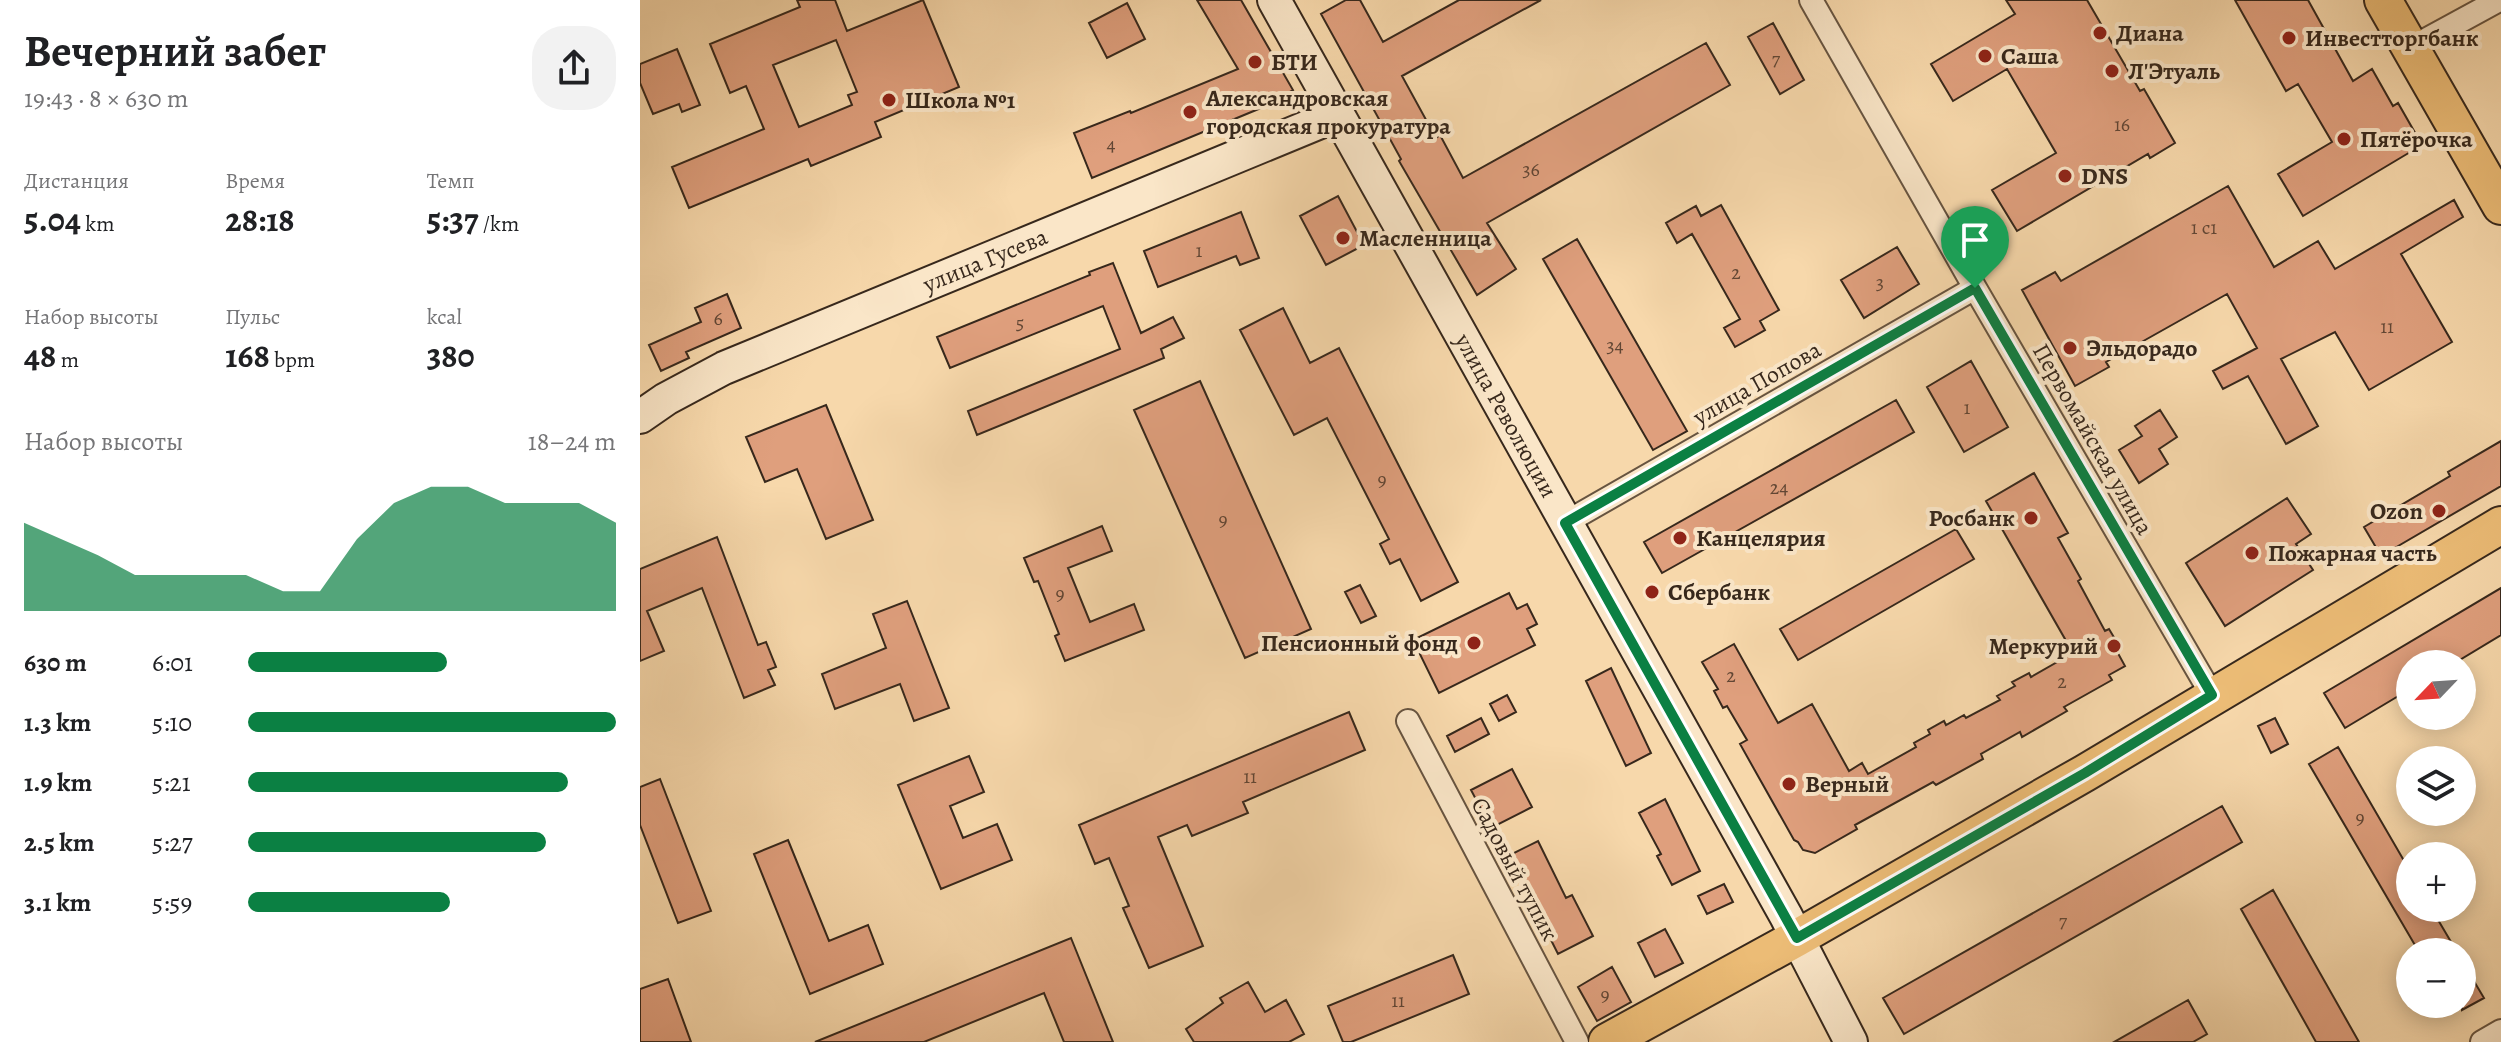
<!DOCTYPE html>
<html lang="ru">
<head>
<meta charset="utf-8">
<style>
  :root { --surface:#fff; --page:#f2f2f2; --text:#202124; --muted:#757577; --accent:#0b8043 }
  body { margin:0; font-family:Alegreya,serif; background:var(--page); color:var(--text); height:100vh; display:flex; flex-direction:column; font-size:30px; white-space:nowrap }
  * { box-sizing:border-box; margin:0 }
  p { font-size:26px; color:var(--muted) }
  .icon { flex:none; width:44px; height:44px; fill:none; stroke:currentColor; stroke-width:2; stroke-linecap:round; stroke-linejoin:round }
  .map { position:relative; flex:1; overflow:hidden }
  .panel { display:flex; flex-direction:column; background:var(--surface); width:640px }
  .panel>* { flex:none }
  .needle { width:52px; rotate:245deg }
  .fabs { position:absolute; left:1756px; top:650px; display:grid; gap:16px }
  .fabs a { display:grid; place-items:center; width:80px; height:80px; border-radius:50%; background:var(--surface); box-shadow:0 4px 20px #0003; font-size:40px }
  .pin { position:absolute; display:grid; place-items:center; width:68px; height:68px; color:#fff; margin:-82px -34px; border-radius:50% 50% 50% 0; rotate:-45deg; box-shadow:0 0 8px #0007 }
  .pin .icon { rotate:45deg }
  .round { display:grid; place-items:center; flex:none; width:84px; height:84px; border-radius:32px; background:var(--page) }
  .head { display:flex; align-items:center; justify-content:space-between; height:136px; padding:0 24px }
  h1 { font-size:44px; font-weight:600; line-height:60px }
  .metrics { display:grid; grid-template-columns:repeat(3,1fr); gap:12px; height:136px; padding:8px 24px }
  .metrics div { display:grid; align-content:center }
  .metrics b { font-size:34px; font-weight:600 }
  .metrics small { font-size:22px; font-weight:400 }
  .metrics p { font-size:22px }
  .chart { height:224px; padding:16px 24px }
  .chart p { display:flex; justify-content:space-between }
  .chart svg { width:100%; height:144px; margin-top:8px; fill:var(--accent); opacity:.7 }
  ul { padding:0 24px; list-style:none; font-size:26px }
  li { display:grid; grid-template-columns:128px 96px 1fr; align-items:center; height:60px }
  li i { height:20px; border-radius:10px; background:var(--accent) }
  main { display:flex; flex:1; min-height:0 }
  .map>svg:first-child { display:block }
  .building { fill:#df9f7d; stroke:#37281c; stroke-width:2; fill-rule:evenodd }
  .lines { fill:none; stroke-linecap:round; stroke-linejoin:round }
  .street-casing { stroke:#675440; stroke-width:26 }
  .secondary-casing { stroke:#37281c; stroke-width:36 }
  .primary-casing { stroke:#37281c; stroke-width:40 }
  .street { stroke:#fae6c8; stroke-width:22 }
  .secondary { stroke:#fae6c8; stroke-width:32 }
  .primary { stroke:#ecbc76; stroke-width:36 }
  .route-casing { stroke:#fff; stroke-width:16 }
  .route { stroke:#0b8043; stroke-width:10 }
  .poi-dot { fill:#8f2418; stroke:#fae6c8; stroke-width:3 }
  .labels { text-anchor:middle; stroke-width:8; stroke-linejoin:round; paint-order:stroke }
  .number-label { font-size:20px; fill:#614634 }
  .poi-label { font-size:24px; font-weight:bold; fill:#37281c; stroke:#fae6c8; text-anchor:start }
  .street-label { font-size:24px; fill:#37281c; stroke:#fae6c8 }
</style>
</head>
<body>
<main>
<section class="panel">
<div class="head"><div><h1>Вечерний забег</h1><p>19:43 · 8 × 630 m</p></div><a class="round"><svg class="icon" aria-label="share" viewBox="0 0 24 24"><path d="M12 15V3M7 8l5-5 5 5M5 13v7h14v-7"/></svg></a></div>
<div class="metrics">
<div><p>Дистанция</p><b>5.04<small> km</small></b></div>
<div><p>Время</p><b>28:18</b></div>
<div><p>Темп</p><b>5:37<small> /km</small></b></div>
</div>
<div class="metrics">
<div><p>Набор высоты</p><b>48<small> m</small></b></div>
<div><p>Пульс</p><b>168<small> bpm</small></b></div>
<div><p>kcal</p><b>380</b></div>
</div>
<div class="chart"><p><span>Набор высоты</span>18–24 m</p>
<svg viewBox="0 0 160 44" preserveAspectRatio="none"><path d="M0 44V17L10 22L20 27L30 33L40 33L50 33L60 33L70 38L80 38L90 22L100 11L110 6L120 6L130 11L140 11L150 11L160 17V44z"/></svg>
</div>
<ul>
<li><b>630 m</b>6:01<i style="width:54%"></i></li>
<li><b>1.3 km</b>5:10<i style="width:100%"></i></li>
<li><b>1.9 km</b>5:21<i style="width:87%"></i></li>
<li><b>2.5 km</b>5:27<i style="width:81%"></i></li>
<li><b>3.1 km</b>5:59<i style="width:55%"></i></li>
</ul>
</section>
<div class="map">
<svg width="1861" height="1042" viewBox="0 0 1861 1042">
  <rect width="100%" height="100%" fill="#f7d8ab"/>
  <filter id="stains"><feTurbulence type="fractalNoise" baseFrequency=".0025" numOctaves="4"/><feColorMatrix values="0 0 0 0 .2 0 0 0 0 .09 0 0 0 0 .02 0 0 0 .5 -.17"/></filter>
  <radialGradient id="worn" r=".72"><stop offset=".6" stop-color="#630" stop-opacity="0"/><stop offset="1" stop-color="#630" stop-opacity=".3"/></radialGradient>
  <path class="building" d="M157,0H195L207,31L283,0L319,87L235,122L241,137L171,166L168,159L49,208L32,167L124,129L106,86L90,93L70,44L160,7ZM196,40L217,92L208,95L212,105L159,127L133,65Z
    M557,0H601L653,90L621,108L452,178L434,133L490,111L491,113L598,69Z
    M706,0H720L743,42L819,0H901L762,76L796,138L800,135L823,178L1066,43L1090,85L847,223L876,269L837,295L759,161L761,159L681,14Z
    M1366,0H1447L1500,91L1504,89L1535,143L1510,158L1508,154L1377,231L1352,190L1416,153L1367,69L1313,101L1291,64L1375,14Z
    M1595,0H1668L1713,81L1732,69L1753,106L1758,103L1782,145L1663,216L1638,174L1692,142L1658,84L1646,91Z
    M487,3L505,39L467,58L449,23Z
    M1133,23L1164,80L1140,94L1108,37Z
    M37,49L60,105L42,112L39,104L13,114L0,83V64Z
    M1588,186L1634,267L1678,241L1695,269L1814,200L1823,217L1761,254L1812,342L1729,390L1695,332L1641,359L1678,426L1646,444L1608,376L1583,389L1573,371L1617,348L1587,294L1466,362L1469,367L1435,386L1382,290L1415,272L1421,281Z
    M698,196L724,245L686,265L660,216Z
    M1081,205L1139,310L1120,321L1125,330L1095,347L1084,328L1100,319L1052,234L1037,243L1026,223L1056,206L1061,216Z
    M601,212L619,258L600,265L596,256L518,287L504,251Z
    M937,239L1047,431L1013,450L903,259Z
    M1257,247L1279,284L1224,318L1201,280Z
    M473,263L501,333L533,317L544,338L521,349L524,358L337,435L328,411L480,349L463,306L310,368L297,337L450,275L449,272Z
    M87,294L101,328L46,352L49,358L21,371L9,345L61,322L55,308Z
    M643,308L670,363L699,348L818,582L781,601L760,559L750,564L740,544L749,539L687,418L654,435L600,330Z
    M1331,361L1368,427L1324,452L1287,387Z
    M560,381L671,629L605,658L494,410Z
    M1256,400L1274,432L1022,573L1004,542Z
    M186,405L233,520L186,539L157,469L125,482L106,437Z
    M1520,410L1537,437L1519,449L1528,464L1499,483L1479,450L1502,436L1495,426Z
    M1861,441V486L1741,556L1724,527L1810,476L1808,472Z
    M1394,473L1428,533L1418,538L1441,579L1438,581L1465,631L1469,629L1478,644L1474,646L1485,666L1469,675L1472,680L1424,707L1427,711L1382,737L1380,732L1341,754L1343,759L1296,785L1293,782L1215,825L1217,829L1175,853L1163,850L1158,842L1154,840L1100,744L1107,740L1087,706L1083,708L1074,691L1078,689L1062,662L1094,644L1138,723L1172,704L1209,771L1222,763L1228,774L1276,747L1274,743L1290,734L1288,730L1304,721L1306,725L1324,715L1326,718L1360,700L1357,696L1375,686L1372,682L1389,673L1391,677L1433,653L1346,501Z
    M1647,498L1671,534L1656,544L1673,570L1585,626L1546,563Z
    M462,526L472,551L428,568L450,622L494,604L504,630L425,661L415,636L419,634L398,581L394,582L384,558Z
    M1316,529L1334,559L1158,660L1140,629Z
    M77,537L118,645L126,642L136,667L128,670L135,685L104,698L62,588L7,611L24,651L0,661V569Z
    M720,585L736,616L721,623L705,592Z
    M1861,588V635L1813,664H1770V689L1705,728L1684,693Z
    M869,593L877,609L887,604L897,624L887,629L895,645L799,693L773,640Z
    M267,601L309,708L274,721L260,684L195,709L182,674L246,648L233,614Z
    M971,668L1011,753L986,766L946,681Z
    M867,695L876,712L859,721L850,704Z
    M709,712L725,750L603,802L608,813L552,836L547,825L518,837L563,946L509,968L483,908L489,906L469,858L455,864L439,825Z
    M841,718L849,734L815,752L807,736Z
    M1635,718L1648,744L1631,753L1618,726Z
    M1698,747L1770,871V908H1791L1817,952H1779L1669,764Z
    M329,756L344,792L310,806L323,838L357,824L372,860L301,889L258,785Z
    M872,769L892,807L851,828L831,790Z
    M20,779L71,911L38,923L0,825V787Z
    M1025,799L1060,871L1032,885L1017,856L1021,854L999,813Z
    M1582,806L1602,842L1264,1034L1243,998Z
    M148,840L189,941L228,925L243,964L170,994L114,854Z
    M898,841L926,898L932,895L953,936L918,954L897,912L900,911L872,854Z
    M1084,884L1093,902L1067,914L1058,896Z
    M1633,890L1719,1042H1676L1601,909Z
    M1025,929L1043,963L1015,977L998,943Z
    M431,938L473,1042H424L404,993L284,1042H175Z
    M813,955L829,994L711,1042H703L688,1006Z
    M1822,961L1844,998L1822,1010Z
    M972,967L991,1002L957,1021L938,987Z
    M28,979L51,1042H0V989Z
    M608,982L625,1012L646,1000L664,1034L649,1042H554L546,1029L583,1003L580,998Z
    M1548,1000L1567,1034L1553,1042H1474Z"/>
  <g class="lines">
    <defs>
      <path id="street" d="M1171,0L1335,288L1572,695
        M1771,48L1859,0
        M925,523L1335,288
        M768,721L937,1042
        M1842,1042L1861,1031"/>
      <g id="secondary">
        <path id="s1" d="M634,0L1146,916L1211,1042"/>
        <path id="s2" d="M0,417L26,399L84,368L697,115"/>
      </g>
      <path id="primary" d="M1743,0L1861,206
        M967,1042L1157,938L1445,773L1861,525"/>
    </defs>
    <use href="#street" class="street-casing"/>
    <use href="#secondary" class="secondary-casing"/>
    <use href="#primary" class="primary-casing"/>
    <use href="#street" class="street"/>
    <use href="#secondary" class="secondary"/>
    <use href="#primary" class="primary"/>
  </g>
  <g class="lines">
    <defs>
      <path id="route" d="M1335,288L1572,695L1445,773L1157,938L925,523Z"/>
    </defs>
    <use href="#route" class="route-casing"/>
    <use href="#route" class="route"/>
  </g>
  <g class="poi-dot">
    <circle cx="1460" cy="33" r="8"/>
    <circle cx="1649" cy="38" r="8"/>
    <circle cx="1345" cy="56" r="8"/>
    <circle cx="615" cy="62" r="8"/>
    <circle cx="1472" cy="71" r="8"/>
    <circle cx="249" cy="100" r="8"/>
    <circle cx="550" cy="112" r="8"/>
    <circle cx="1704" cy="139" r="8"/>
    <circle cx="1425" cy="176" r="8"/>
    <circle cx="703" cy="238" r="8"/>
    <circle cx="1430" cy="348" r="8"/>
    <circle cx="1799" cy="511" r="8"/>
    <circle cx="1391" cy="518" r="8"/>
    <circle cx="1040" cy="538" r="8"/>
    <circle cx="1612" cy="553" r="8"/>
    <circle cx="1012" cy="592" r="8"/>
    <circle cx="834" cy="643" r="8"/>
    <circle cx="1474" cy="646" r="8"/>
    <circle cx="1149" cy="784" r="8"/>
  </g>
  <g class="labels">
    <g class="number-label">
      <text x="1136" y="65">7</text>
      <text x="1482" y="131">16</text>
      <text x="471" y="151">4</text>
      <text x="891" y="176">36</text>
      <text x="1564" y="234">1 с1</text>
      <text x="559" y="257">1</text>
      <text x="1096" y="279">2</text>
      <text x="1240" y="289">3</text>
      <text x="78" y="325">6</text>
      <text x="380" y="329">5</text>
      <text x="1747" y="333">11</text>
      <text x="975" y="352">34</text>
      <text x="1327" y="414">1</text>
      <text x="742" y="486">9</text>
      <text x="1139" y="494">24</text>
      <text x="583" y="526">9</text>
      <text x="420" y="600">9</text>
      <text x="1091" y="682">2</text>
      <text x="1422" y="688">2</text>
      <text x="610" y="783">11</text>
      <text x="1720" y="824">9</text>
      <text x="1423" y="927">7</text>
      <text x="965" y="1001">9</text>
      <text x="758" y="1007">11</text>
    </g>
    <g class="poi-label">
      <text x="1476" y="41">Диана</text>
      <text x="1665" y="46">Инвестторгбанк</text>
      <text x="1361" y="64">Саша</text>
      <text x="631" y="70">БТИ</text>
      <text x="1488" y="79">Л'Этуаль</text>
      <text x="566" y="106">Александровская<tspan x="566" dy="28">городская прокуратура</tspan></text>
      <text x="265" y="108">Школа №1</text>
      <text x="1720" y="147">Пятёрочка</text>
      <text x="1441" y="184">DNS</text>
      <text x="719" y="246">Масленница</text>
      <text x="1446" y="356">Эльдорадо</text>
      <text x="1783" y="519" text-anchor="end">Ozon</text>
      <text x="1375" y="526" text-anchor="end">Росбанк</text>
      <text x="1056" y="546">Канцелярия</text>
      <text x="1628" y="561">Пожарная часть</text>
      <text x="1028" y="600">Сбербанк</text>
      <text x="818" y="651" text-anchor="end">Пенсионный фонд</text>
      <text x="1458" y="654" text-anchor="end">Меркурий</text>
      <text x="1165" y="792">Верный</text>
    </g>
    <g class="street-label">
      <text dy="8" stroke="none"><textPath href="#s2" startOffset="380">улица Гусева</textPath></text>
      <text transform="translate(1117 383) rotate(-30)" y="8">улица Попова</text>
      <text dy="8" stroke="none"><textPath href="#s1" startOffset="476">улица Революции</textPath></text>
      <text transform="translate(1453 439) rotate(60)" y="8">Первомайская улица</text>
      <text transform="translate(875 869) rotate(62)" y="8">Садовый тупик</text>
    </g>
  </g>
  <rect width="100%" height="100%" filter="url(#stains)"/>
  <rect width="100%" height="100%" fill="url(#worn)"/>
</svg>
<div class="fabs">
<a><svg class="needle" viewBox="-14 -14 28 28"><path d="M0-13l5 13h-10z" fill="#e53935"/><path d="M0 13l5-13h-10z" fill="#757577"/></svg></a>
<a><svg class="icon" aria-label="layers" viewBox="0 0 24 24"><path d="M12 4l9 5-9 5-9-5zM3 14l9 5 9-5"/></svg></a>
<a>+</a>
<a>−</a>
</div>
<div class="pin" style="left:1335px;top:288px;background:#1e9e55"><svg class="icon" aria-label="arrive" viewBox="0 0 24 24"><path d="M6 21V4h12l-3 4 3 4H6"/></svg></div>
</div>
</main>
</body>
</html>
